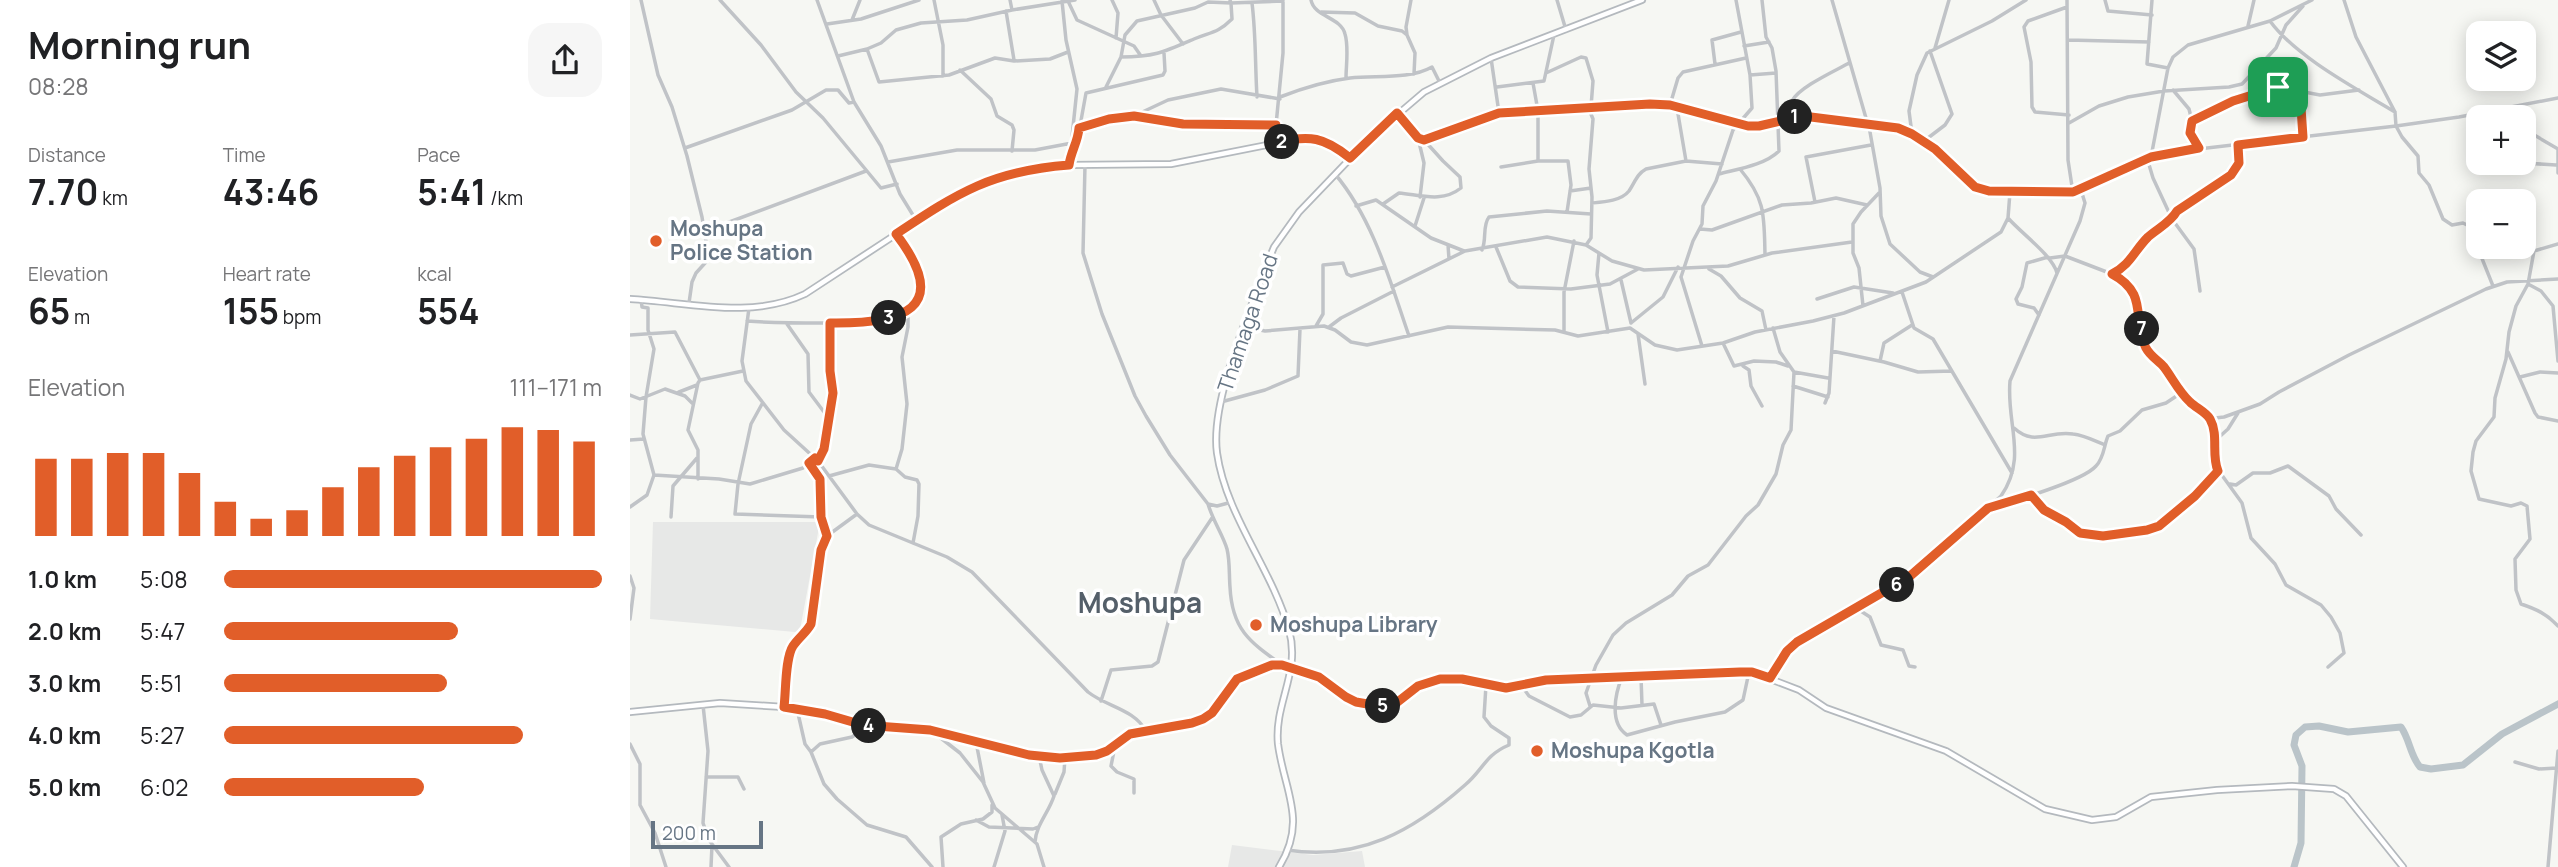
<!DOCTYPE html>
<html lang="en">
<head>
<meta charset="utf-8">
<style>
  :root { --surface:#fff; --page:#f6f6f6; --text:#202124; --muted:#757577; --accent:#e15e29 }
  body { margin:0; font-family:Manrope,sans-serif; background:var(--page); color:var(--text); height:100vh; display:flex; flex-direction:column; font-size:26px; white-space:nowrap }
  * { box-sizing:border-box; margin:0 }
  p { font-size:23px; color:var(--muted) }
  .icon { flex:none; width:38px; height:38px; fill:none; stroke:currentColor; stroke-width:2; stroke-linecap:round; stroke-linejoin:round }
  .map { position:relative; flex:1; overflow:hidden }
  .details { display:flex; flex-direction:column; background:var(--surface); width:630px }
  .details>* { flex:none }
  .fabs { position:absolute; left:1836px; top:21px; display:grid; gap:14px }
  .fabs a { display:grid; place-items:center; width:70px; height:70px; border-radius:14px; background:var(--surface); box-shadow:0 4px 18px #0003; font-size:35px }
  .scale { position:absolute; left:21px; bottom:18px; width:112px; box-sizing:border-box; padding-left:7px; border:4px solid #667584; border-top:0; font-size:19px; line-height:24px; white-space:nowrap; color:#667584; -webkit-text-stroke:5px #fff; paint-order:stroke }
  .pin { position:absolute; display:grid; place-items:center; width:60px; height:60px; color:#fff; margin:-30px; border-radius:14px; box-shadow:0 4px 10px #0006 }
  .km { position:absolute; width:35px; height:35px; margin:-18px; border-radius:50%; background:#222; color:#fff; font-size:19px; line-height:35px; text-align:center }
  .round { display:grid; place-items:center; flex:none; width:74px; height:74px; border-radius:21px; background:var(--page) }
  .overview { display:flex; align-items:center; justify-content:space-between; height:119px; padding:0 28px }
  h1 { font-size:38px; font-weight:700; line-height:52px }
  .metrics { display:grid; grid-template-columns:repeat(3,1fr); gap:10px; height:119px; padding:7px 28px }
  .metrics div { display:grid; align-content:center }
  .metrics b { font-size:35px; font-weight:700 }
  .metrics small { font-size:19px; font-weight:400 }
  .metrics p { font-size:19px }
  .chart { height:196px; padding:14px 28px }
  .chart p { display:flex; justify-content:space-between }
  .chart svg { width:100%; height:126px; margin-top:7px; stroke:var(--accent); stroke-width:6 }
  ul { padding:0 28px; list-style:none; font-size:23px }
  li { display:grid; grid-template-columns:112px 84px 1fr; align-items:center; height:52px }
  li i { height:18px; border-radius:9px; background:var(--accent) }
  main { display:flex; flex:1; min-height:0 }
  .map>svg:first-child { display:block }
  .built { fill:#e7e8e7 }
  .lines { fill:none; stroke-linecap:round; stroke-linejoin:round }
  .river { stroke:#bac4c9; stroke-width:7 }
  .secondary-casing { stroke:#b4b9be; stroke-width:8 }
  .street { stroke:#c0c3c7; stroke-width:3.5 }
  .secondary { stroke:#fff; stroke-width:4.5 }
  .route-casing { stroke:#fff; stroke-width:14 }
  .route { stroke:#e15e29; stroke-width:9 }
  .poi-dot { fill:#e15e29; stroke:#fff; stroke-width:2.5 }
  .labels { text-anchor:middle; stroke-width:7; stroke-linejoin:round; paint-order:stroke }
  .poi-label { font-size:21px; font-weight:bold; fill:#667584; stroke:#fff; text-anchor:start }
  .street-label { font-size:21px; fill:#667584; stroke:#fff }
  .district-label { font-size:28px; font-weight:bold; fill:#545f69; stroke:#fff }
</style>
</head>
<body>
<main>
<section class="details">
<div class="overview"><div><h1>Morning run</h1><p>08:28</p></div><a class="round"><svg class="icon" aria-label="share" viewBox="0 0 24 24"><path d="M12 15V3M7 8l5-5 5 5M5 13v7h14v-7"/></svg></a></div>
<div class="metrics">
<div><p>Distance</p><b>7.70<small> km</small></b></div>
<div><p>Time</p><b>43:46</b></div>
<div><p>Pace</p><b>5:41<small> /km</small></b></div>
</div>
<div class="metrics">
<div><p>Elevation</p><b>65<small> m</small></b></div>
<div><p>Heart rate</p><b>155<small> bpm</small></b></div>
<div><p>kcal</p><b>554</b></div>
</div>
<div class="chart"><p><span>Elevation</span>111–171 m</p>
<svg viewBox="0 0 160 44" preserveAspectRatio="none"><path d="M5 44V17M15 44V17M25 44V15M35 44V15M45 44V22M55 44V32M65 44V38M75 44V35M85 44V27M95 44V20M105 44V16M115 44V13M125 44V10M135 44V6M145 44V7M155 44V11"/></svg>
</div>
<ul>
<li><b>1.0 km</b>5:08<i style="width:100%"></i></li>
<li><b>2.0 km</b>5:47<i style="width:62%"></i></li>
<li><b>3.0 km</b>5:51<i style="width:59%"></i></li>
<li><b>4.0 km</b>5:27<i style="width:79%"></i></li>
<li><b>5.0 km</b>6:02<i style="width:53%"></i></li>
</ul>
</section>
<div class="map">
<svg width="1928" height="867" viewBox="0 0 1928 867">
  <rect width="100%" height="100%" fill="#f6f7f3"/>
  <path class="built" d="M23,522H190L170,630L165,632L20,619Z
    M602,845L683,855L732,851L735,867H598Z"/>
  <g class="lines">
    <path class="river" d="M1664,867L1671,843L1672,766L1664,745L1666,735L1675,727L1689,726L1718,732L1771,727C1780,740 1780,755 1790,767L1801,769L1833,765L1872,734L1928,704"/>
    <defs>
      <path id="secondary" d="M0,299C58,302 120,320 175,294L317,201L340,188L378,173L439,165L541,164L672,138L696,142L720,158
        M0,712L90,703L154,707L187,712L233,725L300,730L399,755L430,758L466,755L477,751L500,734L562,723L573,719L582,713L607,679L642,665H652L689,677L716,697L736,705L749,706L765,704L788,686L810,679H832L876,688L916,680L1122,672L1169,690L1196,708L1316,751L1415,809L1462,820L1486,817L1521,797L1587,790L1662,786L1704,789L1716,796L1773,867
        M649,867C678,820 654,791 648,744C644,703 671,672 659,630C642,569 596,516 587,453C580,401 619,314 637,264L644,247L669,212L739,139L794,92L861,58L1012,0"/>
    </defs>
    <use href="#secondary" class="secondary-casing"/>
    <path class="street" d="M11,0L28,75L42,107L57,156L72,217L77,248L76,262L66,273L62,282L59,303
      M90,0L131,45L166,92L193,118L251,188L267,184
      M187,0L224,102L251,146L270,194L286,220
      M304,0L313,45V76
      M380,0L382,10
      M482,0L488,13L486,38
      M524,0L531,15L553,44
      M681,0C684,17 711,17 715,34C719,47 716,65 716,78
      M781,0L776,27L777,35L785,53L784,74
      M927,0L936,30
      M1202,0L1240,132L1250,188L1251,216L1260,244L1290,272L1303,277
      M1437,0L1438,160L1443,193
      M1475,0L1478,11L1522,15
      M1522,0L1517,64L1538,68
      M1714,0L1726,37L1765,112L1766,126L1772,137L1788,156L1789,173L1799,185L1813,219L1822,225L1833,223L1839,226L1863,286
      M432,1L436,40L447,89L439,165
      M438,1L447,20L504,46L511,56
      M622,3C626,35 625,64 627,97
      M1437,7L1398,21L1394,27L1401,62L1402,107L1405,112L1439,115
      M376,11L384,60
      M691,12L725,13L748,26L772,31L777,35
      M222,20L230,0
      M1640,21C1666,57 1727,89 1765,112
      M197,24L231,19L289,0
      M1618,26L1624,0
      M1438,40L1519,42
      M1114,46L1139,42
      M1305,48L1319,0
      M237,49L249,82L319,75L365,58L384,61L420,59L438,52
      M208,56L237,49L251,43L266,30L291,23L337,20L382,10L445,0
      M491,57L495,35L507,21L565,8L578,2L601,3L600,0
      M861,58L869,113
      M1085,64L1082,40L1111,32
      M330,70L361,99L367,116L382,125L384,130L382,151
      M916,73L951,57L956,58L963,81L961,107
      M1120,75L1146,73
      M903,83L908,111V161
      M476,87L491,57C524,57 534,52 564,39C581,32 588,33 602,19L601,3L653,1
      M867,87L914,81L924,35
      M1543,90L1559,109L1562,121L1560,133L1569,148
      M1670,93L1673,136
      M650,97C673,88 696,81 720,78C746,75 779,80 802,67L810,83
      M1040,105L1048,78L1053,72L1116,58
      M1047,108L1056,161
      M1858,110L1868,117
      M506,115L538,100L591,89L650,99
      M768,115L788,138L794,140L842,121L875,112L1020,104L1040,105L1118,126L1136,125L1168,117H1180L1274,130L1305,149L1345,187L1359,191L1443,193L1517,158L1543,152L1766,126L1829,117L1928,98
      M1876,117L1886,106
      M1158,118C1159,112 1159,106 1162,101C1169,87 1205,71 1219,63
      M1562,121L1603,101L1648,87L1690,95L1729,90
      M1439,123L1469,106L1498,97L1534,91L1599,87L1612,84L1646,48L1656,25L1673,6
      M449,128L479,119L504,116L557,124L646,125
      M1894,129L1928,149
      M1282,134L1279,111L1287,75L1297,53L1362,21L1396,0
      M788,138L794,163L790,197
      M1294,141L1315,125L1322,114L1300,51
      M648,143L646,125L653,53V2
      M443,147L448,137L456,93L533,75L535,71L534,53
      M55,148L162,110L196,90H208L219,103L224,102
      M1928,150V173
      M1521,157L1538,68L1543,57L1558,45L1640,21L1682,0
      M1517,158L1523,178L1542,219L1564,249L1570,291
      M258,162L327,150H405L442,143
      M1894,163L1926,165
      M455,165L453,253L472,314L505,396L516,416L540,455L578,504L587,506L602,502
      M871,167L908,161H938L941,185L937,212
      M1110,169C1136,200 1134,216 1135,255
      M705,174C743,219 760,281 779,336
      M1089,174C1108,169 1135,165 1149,151L1146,71L1142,48L1136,37L1132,0
      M940,191L961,188
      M1185,202L1176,157L1241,145
      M962,203C974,202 991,201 999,191C1005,182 1007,174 1016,169L1056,161L1092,164
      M753,204L769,193C791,195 812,203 831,188L830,177L813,161L794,140
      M726,206L746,200L801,238L834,251
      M1378,218C1391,233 1423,256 1427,273
      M785,226L794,198
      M1070,229L1082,230L1152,205L1181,203L1206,198L1237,205
      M75,231L236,171
      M1928,244L1904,251L1898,284L1911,291L1923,306L1928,361
      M818,245L819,259
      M956,245L961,238L962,197L959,169L963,119L958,107
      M866,247L880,281L888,287L941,289L980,284L1008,269
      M852,250C857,239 852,226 859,217L917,211L961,214
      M969,253L967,275L978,332
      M1420,258L1435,256L1482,274L1497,283L1509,307L1514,342L1519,352L1532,365L1558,401L1585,418L1594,417L1630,404L1649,392L1719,355L1856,289L1877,282L1928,279
      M1079,269L1091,276L1110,298L1132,311L1136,330
      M1482,274C1501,264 1504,251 1518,238C1528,228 1540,223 1547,211L1601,175L1609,163L1608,145
      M991,280L1001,323
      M1898,284L1886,306L1879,332L1876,359L1865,398L1864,417L1846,441L1843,452L1841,471L1849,499L1881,506L1891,503L1897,506L1900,539L1885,559L1886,590L1891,604C1906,609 1917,614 1928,626
      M762,287L835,251L917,237L956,245L982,261L1014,270L1098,266L1142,253L1222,242
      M1272,292L1284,328L1303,339L1382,473
      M1187,299L1224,287L1263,293
      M1233,306L1229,268L1223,253V224L1231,212L1249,193
      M119,308L112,361L116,381L154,430L188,461L227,514L239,525L317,557L342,572L458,692C477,707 504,709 516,731
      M1409,315L1404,308L1388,304L1386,299L1392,287L1397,263L1418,257
      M117,321C144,323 166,323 193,323C262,322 329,317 266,234
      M1001,323L1033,297L1048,267
      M157,324L178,354L179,392L197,416
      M686,326L693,314V265L713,263L717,274L721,276L755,267
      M615,327L635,331L694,326L705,330L721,342L737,345L818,327L925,330L948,336L1000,328L1025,345L1047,350L1093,343L1125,332L1183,321L1214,313L1296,282L1371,232L1378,218L1380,192
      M699,327L711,318L764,291
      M934,331V292L944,241
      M1008,334L1015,384
      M0,335L45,332L70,380
      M1093,343L1104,366L1124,361L1146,362L1158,366
      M1072,346L1051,277L1063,241L1072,224L1073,206L1086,181L1103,130L1122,108L1120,75L1106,0
      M1202,351L1254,362L1288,372L1322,371
      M1878,352L1905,413L1908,417L1928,421
      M1250,361L1254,343L1282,325
      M1113,366L1119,370L1121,386L1132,406
      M1164,372L1198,378
      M1890,377L1910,372L1928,373
      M1163,386L1198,397
      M49,392L67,385
      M0,395L10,399L35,389L55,396L62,403
      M591,402L635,390L668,376L670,329
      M1195,403L1199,393L1204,316
      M132,404L121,424L108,484L105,514L191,517
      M1579,416L1586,440V467L1612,503L1621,538L1645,564L1656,585L1691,605L1701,617L1710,633L1714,653L1698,667
      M1384,428C1405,447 1418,430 1443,434C1454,435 1465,441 1475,445
      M1587,439L1598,429L1608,413
      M0,440L14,439
      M188,461L194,449L203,393L200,371V323
      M179,463L190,479L191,517L197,536
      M266,469L275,477L287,480L289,484L288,516L283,543
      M24,475L89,479L120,484L173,468L185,458
      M199,476L239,465L266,469L272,449L277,404L272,357L278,327V311
      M68,479V450L58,430L68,383L70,380L113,371
      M1600,484L1606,485L1623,473H1640L1658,466L1699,496L1706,509L1731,535
      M1401,495L1414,510L1436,522L1450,533L1473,536L1504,532L1529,526L1565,496L1588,471
      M578,504C583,521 593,535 597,549C600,561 599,575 600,587C602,630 620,642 652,665
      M0,507L17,495L24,475L13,434L16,397L24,349L18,330V308L12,307L11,299
      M1360,507C1382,502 1453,481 1466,466C1474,458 1474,445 1478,436L1490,431L1512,410L1536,403L1551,393
      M41,517L43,486L67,458
      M0,576L4,588L0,619
      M1226,608L1240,617L1251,645L1273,650L1279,666L1285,667
      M992,677C985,694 979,723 997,735L1045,722L1095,712L1113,700L1119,672
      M1011,677L1012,705
      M1140,678L1157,651L1167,642L1279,577L1371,496C1398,457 1376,424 1380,381L1450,221L1455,203L1451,190
      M891,685L899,696L940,717L951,715L963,705L991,708L1024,704L1031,725
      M471,701L481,670L522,666L528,662L554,560L582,518
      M73,705L78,751L73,823L79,840L99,867
      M960,706L956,693L966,665L983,635L996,623L1042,595L1058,576L1078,565L1116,516L1128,505L1146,474L1153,445L1161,430L1164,372L1150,352L1143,328
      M154,707C156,692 155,658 163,646C169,637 177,633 181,624L193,542L197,536L227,514
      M167,709L175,744L181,752L194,784L207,799L237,825L276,837L302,867
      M303,732L330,753L353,782L365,808L407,844L414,867
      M346,742L354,783
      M0,744L10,764V805L25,833L36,867
      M485,746L481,766L487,772L504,779V793
      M181,752L190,744L222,737L238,726
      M1885,762L1909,769L1927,768
      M76,777H108L114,789
      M425,794L434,772L435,758
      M346,820L359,827L403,829L408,827
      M405,842C406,825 419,812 424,796L412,770L409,756
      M657,850C730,861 783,831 835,785C853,770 855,755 879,745V738L861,726L854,717L856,685
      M81,867L82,845
      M313,867L311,837L331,824L353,819L362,812V805
      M364,867L375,831L372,815
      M1918,867L1928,751"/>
    <use href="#secondary" class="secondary"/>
  </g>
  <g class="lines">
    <defs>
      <path id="route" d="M1648,87L1670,93L1673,137L1608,145L1609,163L1601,175L1547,211C1540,223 1528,228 1518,237C1504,251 1501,264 1482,274C1520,294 1501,320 1516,348C1520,356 1529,361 1534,367C1543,379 1549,392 1560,402C1566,408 1576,412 1580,419C1589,435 1581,455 1588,471L1565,496L1529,526L1517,530L1473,536L1450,533L1436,522L1414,510L1401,495L1358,508L1279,577L1167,642L1157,651L1140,678L1122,672H1110L916,680L876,688L832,679H810L788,686L765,704L749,706L726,702L716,697L689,677L652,665H642L607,679L582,713L573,719L562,723L500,734L477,751L466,755L430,758L399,755L300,730L233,725L195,714L154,707C156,692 155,658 163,646C169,637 176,633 181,624L191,550L197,536L191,517L190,479L179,463L185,458L188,461L194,449L203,393L200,371V323C271,324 324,310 266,234C329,192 362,171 439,165C441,151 448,142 449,128L479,119L504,116L553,124L646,125L648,142C680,135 694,137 720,158L767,113L788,138L794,140L869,113L1020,104L1040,105L1118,126H1129L1173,116L1268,128L1282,134L1305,149L1345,187L1359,191L1443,192L1521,157L1569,148L1560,133L1562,121L1603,101Z"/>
    </defs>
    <use href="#route" class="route-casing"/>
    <use href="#route" class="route"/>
  </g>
  <g class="poi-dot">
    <circle cx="26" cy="241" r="7"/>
    <circle cx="626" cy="625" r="7"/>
    <circle cx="907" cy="751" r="7"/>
  </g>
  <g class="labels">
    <g class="poi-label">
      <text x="40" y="236">Moshupa<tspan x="40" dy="24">Police Station</tspan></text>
      <text x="640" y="632">Moshupa Library</text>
      <text x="921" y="758">Moshupa Kgotla</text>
    </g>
    <g class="street-label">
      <text transform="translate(618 323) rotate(-71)" y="7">Thamaga Road</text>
    </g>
    <g class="district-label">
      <text x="510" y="613">Moshupa</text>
    </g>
  </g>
</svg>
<div class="fabs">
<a><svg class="icon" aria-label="layers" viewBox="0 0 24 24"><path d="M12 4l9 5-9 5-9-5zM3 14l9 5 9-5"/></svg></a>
<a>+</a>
<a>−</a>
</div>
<div class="scale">200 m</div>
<div class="pin" style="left:1648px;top:87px;background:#1e9e55"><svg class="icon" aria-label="arrive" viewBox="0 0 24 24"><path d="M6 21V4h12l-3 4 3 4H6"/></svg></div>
<b class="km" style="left:1165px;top:117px">1</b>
<b class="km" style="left:652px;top:142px">2</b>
<b class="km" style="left:259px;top:318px">3</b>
<b class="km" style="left:239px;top:726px">4</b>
<b class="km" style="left:753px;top:706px">5</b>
<b class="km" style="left:1267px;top:585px">6</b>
<b class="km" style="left:1512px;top:329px">7</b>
</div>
</main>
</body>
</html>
